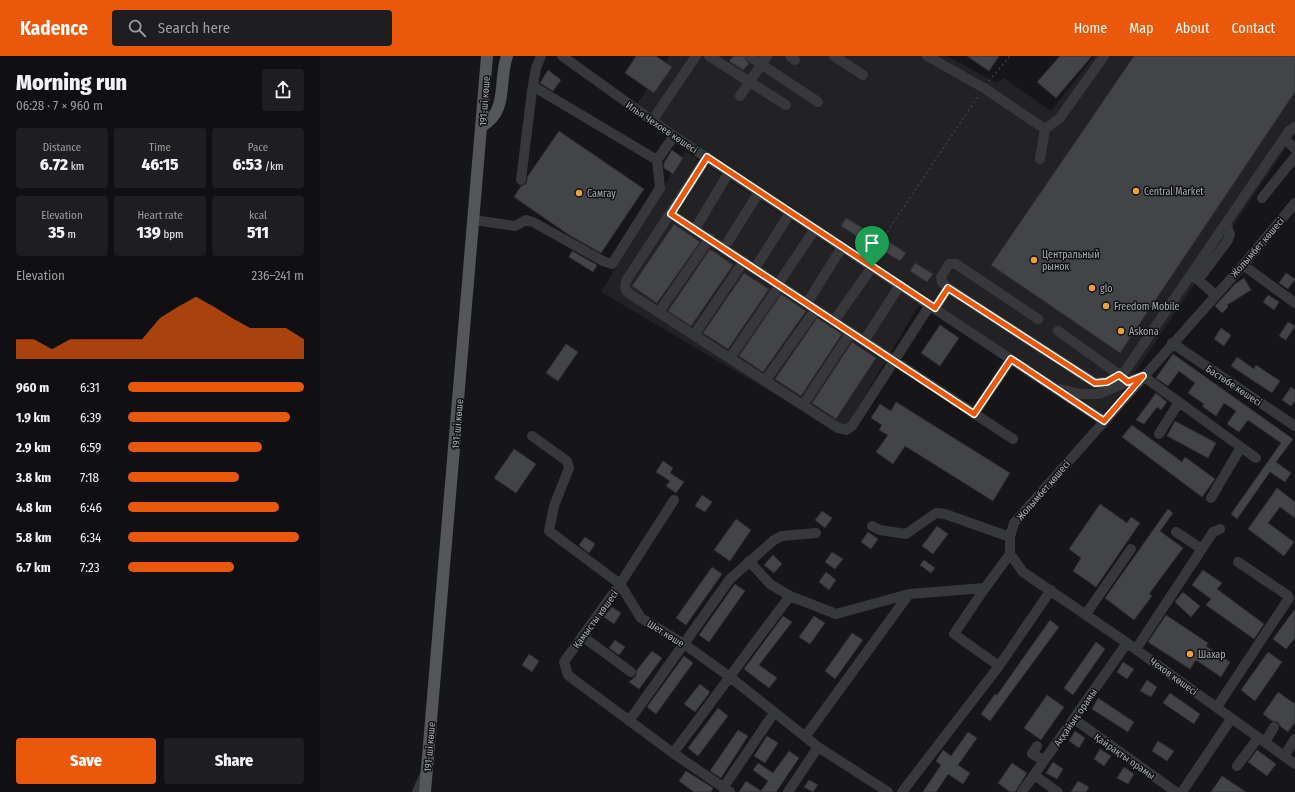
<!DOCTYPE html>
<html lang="en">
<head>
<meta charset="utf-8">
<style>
  :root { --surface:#101012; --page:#1e1e20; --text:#f1f3f6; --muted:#9c9d9f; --accent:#ea580c }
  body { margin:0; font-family:"Fira Sans Condensed",sans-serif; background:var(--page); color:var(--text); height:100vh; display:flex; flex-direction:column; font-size:15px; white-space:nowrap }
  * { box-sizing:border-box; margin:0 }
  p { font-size:13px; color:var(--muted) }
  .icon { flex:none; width:22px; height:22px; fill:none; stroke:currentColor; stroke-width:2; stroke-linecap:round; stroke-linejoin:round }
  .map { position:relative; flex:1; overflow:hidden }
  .sheet { display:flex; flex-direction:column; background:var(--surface); width:320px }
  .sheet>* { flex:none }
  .pin { position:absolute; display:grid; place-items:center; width:34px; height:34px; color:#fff; margin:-41px -17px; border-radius:50% 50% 50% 0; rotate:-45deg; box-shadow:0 0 4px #0007 }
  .pin .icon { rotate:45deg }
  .round { display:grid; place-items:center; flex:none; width:42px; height:42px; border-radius:4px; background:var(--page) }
  .head { display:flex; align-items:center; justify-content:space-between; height:68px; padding:0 16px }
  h1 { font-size:22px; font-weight:800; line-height:30px }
  .stats { display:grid; grid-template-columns:repeat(3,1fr); gap:6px; height:68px; padding:4px 16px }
  .stats div { display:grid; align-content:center; border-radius:4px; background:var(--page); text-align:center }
  .stats b { font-size:17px; font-weight:800 }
  .stats small { font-size:11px; font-weight:400 }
  .stats p { font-size:11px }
  .chart { height:112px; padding:8px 16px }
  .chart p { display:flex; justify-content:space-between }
  .chart svg { width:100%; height:72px; margin-top:4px; fill:var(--accent); opacity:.7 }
  .cta { display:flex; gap:8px; margin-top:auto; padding:8px 16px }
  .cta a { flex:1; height:46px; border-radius:4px; background:var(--accent); color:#fff; font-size:16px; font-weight:800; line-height:46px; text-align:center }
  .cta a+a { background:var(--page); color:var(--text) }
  ul { padding:0 16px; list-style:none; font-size:13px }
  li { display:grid; grid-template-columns:64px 48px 1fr; align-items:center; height:30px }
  li i { height:10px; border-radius:5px; background:var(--accent) }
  header { display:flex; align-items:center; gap:24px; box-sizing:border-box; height:56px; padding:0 20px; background:var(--accent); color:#fff }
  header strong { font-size:19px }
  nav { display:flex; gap:22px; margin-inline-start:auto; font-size:14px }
  .search { width:280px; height:36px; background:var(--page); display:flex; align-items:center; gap:10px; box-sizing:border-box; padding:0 14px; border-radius:4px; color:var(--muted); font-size:15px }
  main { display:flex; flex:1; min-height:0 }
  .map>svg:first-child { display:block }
  .built { fill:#222225 }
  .building { fill:#424448; stroke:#303034 }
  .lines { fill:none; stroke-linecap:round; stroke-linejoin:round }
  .path { stroke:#3d3f43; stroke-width:1.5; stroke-dasharray:2 3; stroke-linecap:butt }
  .minor { stroke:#37383c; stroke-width:10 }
  .major { stroke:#53565b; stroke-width:12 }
  .route-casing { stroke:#fff; stroke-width:8 }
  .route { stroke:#ea580c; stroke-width:5 }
  .poi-dot { fill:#e9a03d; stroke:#111113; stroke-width:1.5 }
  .labels { text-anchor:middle; stroke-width:3; stroke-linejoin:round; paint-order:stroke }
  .street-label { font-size:10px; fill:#a8aeb7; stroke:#111113 }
  .poi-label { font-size:10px; fill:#a8aeb7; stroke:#111113; text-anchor:start }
</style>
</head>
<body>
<header>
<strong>Kadence</strong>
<div class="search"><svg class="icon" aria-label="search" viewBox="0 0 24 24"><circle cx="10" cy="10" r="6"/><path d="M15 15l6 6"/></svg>Search here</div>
<nav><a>Home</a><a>Map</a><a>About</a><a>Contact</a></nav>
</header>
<main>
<section class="sheet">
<div class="head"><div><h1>Morning run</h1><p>06:28 · 7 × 960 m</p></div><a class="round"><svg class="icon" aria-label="share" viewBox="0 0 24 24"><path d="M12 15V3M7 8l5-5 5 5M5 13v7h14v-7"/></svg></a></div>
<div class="stats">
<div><p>Distance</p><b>6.72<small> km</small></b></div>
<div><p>Time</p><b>46:15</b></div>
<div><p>Pace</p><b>6:53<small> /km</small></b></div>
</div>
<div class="stats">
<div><p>Elevation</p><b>35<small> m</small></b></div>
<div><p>Heart rate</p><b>139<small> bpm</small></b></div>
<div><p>kcal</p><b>511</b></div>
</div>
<div class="chart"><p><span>Elevation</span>236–241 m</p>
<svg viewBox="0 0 160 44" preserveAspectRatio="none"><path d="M0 44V32L10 32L20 38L30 32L40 32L50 32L60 32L70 32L80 19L90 12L100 6L110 12L120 19L130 25L140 25L150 25L160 32V44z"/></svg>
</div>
<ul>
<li><b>960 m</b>6:31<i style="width:100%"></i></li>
<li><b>1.9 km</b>6:39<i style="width:92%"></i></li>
<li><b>2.9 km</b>6:59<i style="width:76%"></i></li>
<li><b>3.8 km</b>7:18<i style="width:63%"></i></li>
<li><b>4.8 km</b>6:46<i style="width:86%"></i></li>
<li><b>5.8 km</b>6:34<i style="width:97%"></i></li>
<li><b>6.7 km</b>7:23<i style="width:60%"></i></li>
</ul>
<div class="cta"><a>Save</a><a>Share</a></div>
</section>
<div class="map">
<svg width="975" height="736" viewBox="0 0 975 736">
  <rect width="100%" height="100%" fill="#161618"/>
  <path class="built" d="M349,0H627L676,27L684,22L731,55L774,0H975V78L780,369L387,101L313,54Z
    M365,95L599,249L522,378L281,236Z"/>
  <path class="building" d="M316,0H336L352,11L334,37L305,17Z
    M414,0H423L429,8L423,14L409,5Z
    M647,0H679L669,15Z
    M740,0H772L736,42L717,26Z
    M814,0H975V36L800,297L671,209Z
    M228,14L241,24L233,35L220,27Z
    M239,75L324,133L281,197L249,179L194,141L201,130L206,128L208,120Z
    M352,94L363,102L353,118L344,112V107Z
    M526,162L543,172L538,181L521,170Z
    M354,168L380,186L337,247L312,230Z
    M569,186L586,197L580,205L563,195Z
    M390,193L413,209L371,270L348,255Z
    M252,195L277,209L273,216L249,201Z
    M595,207L613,218L607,226L590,215Z
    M424,217L449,233L408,293L383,277Z
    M966,217L975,223L968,233L959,227Z
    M924,222L931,234L907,249L908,251L902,257L895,250L915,228Z
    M461,238L486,255L443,316L419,300Z
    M948,239L959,246L954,254L943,246Z
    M497,262L522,278L481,340L455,323Z
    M968,266L975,270L966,284L959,280Z
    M620,269L639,282L620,310L601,297Z
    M901,272L911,279L904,290L894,283Z
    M532,286L556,302L516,363L492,347Z
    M246,288L258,296L238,325L226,317Z
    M853,298L973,383L956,406L971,417L965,426L950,416L917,463L911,458L961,387L928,364L919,376L907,368L916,355L904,347L896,360L882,350L884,348L868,337L875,327L859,315L848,330L836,322Z
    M917,301L934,313L936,309L960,325L952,337L911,310Z
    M971,331L975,334V345L971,350L962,344Z
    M836,337L847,346L841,354L837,351L824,368L816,364Z
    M576,346L690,417L673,445L585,390L573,408L556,396L568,379L559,374L562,369L551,362L560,348L571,355Z
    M855,365L896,387L888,402L847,380Z
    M812,369L862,406L865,401L895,423L882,441L802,381Z
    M194,393L216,408L196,437L174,422Z
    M343,405L353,412L350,417L364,426L356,437L346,430L350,425L336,416Z
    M957,432L975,446V462L960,451L948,467L974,486L964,500L928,473Z
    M382,439L392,446L385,456L375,450Z
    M780,448L807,467L811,461L820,467L776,531L753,515L761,502L749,493Z
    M848,453L853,457L840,475L863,492L829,538L832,540L814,564L785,542Z
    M502,455L512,462L505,472L495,464Z
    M416,463L431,474L410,505L394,494Z
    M617,470L628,478L613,498L602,490Z
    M548,476L558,483L551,493L541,486Z
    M265,481L275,488L269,497L259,489Z
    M512,496L523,503L515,513L505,506Z
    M453,499L462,508L454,517L444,509Z
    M604,504L615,512L611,517L600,509Z
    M392,511L402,518L366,569L356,562Z
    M883,514L902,527L897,533L944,568L934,583L886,549L891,543L872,529Z
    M506,516L516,524L509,534L499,526Z
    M415,528L425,535L389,586L379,579Z
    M862,537H864L880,550L871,561L855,546Z
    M292,551L301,557L294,568L284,561Z
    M975,553V582L966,593L953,583Z
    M846,559L888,587L886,590L910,606L901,621L876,604L870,613L828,586Z
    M463,560L472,566L439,609L457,622L449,632L424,613Z
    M494,560L505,567L490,588L479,581Z
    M730,564L739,571L670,665L661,658L675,638L677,639Z
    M532,577L543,584L515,623L505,615Z
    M295,584L305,591L299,599L289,592Z
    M776,586L785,593L753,639L744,632Z
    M332,595L342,602L319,633L309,626L316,620L317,614Z
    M948,596L962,606L935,645L921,634Z
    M209,598L219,605L212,616L202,609Z
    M364,600L373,607L336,658L327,651Z
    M803,606L814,613L807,623L797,616Z
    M827,624L837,631L831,641L820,635Z
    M380,628L390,636L375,656L364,648Z
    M958,636L975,648V666L968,676L960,670L958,666L952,665L943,658Z
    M850,637L880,658L874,668L843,647Z
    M727,639L744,651L721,684L704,672Z
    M778,642L814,666L808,676L772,653Z
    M398,652L408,660L378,700L368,692Z
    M418,674L428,680L401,722L390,715Z
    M755,675L765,682L759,692L749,685Z
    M648,676L657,682L638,709L650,717L643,728L628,718L616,736H603L621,709L616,705L623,694L631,700Z
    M447,680L458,687L445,707L434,700Z
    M838,685L854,695L847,705L832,695Z
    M780,693L791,700L784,710L774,703Z
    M937,694L956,708L947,720L928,706Z
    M469,695L479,702L456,736H419L426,725L441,735L448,725L433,714L438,707L453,717Z
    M733,706L743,713L737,723L726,717Z
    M692,707L707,717L695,736H690L678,727Z
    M804,711L814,718L808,728L797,722Z
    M366,715L393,732L391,736H374L359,725Z
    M902,720L926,736H891Z
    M489,724L498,729L493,736L484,731Z
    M758,725L769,731L766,736H751Z"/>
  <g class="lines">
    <path class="path" d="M669,25L690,0
      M555,203L563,182L659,39"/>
    <path class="minor" d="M242,0L354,80L784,365
      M389,0L466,49
      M429,0L498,46
      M470,0L475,4
      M514,0L543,19
      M607,0L664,32L725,73L739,63L784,0
      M212,35L216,12L221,0
      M420,40L447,0
      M332,65L376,0
      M964,82L975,93
      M387,101L306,225L305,231L307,236L518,372L526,374L532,370L610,249
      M720,103L725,73
      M201,124L212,35L216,32L337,104L354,80
      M942,142L975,101
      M975,147L923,209L694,467L690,481V498L703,516L807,587L975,708
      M351,158L693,383
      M154,164L195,170L206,164L213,166L283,205L292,208L340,132L337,104
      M375,173L409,116
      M404,192L439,136
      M923,209L975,247
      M435,212L470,157
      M873,219L895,239
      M878,224L908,184L910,178L906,168
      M458,228L495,173
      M487,247L522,191
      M615,253L628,232
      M339,256L390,182
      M718,263L636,208H629L621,221L622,226L628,232L775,327L787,326L805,315L969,75L975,71
      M514,265L552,211
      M738,275L804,322
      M374,279L424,205
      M544,285L580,229
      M852,287L975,370
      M410,302L460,229
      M445,325L496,253
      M740,333L761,338H778L823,320L936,402
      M483,349L531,276
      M654,358L691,303
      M839,378L859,346
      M212,380L247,405L249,412L234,450L229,475L300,528L321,562L364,588L410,621L498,691L568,736
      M891,442L921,391
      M354,444L300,528L244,606L248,619L257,626L353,697L410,736
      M552,470L560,474L586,478L616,457L625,458L690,481
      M856,476L882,493
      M429,505L450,528L470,540L516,558L589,538L665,532L690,498
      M665,532L634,578L679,610
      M766,558L811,493
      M262,580L311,616
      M816,593L893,476L900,473
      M897,651L969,542L967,539L918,506
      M754,663L856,736
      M309,665L410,523L454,484L462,480L496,477
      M485,681L589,538
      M945,686L954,671
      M717,690L712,698L724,704
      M353,697C393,645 430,592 470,540
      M964,700L975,683
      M917,710L938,682
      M714,719L738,736
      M403,732L454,657
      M97,736L105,718
      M468,736L498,691
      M582,736L679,610L731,534
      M702,736L807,587
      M862,736L911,663"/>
    <path class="major" d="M162,70C189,55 178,25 187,0
      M105,736L167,0"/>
  </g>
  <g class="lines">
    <defs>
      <path id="route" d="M387,101L615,252L628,232L775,327L787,326L799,319L808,326L823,320L784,365L691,303L654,358L351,158Z"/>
    </defs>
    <use href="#route" class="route-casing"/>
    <use href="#route" class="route"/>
  </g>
  <g class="poi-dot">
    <circle cx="816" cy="135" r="4"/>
    <circle cx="259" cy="137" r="4"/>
    <circle cx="714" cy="204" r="4"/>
    <circle cx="772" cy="232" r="4"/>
    <circle cx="786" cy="250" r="4"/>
    <circle cx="801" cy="275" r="4"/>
    <circle cx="870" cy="598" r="4"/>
  </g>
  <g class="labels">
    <g class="street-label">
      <text transform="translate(164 45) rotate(-86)" y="4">191-ші көше</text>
      <text transform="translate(342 71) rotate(34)" y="4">Илья Чехоев көшесі</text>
      <text transform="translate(937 191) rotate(-49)" y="4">Жолымбет көшесі</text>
      <text transform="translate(914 329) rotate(34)" y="4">Бастөбе көшесі</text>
      <text transform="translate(137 368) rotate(-85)" y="4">191-ші көше</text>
      <text transform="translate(723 434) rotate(-49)" y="4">Жолымбет көшесі</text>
      <text transform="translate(275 563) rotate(-54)" y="4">Қамысты көшесі</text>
      <text transform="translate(346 577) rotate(32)" y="4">Шет көше</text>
      <text transform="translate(854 620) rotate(36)" y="4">Чехов көшесі</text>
      <text transform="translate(755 661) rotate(-55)" y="4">Аққайың орамы</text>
      <text transform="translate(109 691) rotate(-85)" y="4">191-ші көше</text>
      <text transform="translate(805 700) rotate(35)" y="4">Қайрақты орамы</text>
    </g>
    <g class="poi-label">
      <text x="824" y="139">Central Market</text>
      <text x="267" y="141">Самгау</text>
      <text x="722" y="202">Центральный<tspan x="722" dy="12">рынок</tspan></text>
      <text x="780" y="236">glo</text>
      <text x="794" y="254">Freedom Mobile</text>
      <text x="809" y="279">Askona</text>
      <text x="878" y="602">Шахар</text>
    </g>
  </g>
</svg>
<div class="pin" style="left:552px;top:211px;background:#1e9e55"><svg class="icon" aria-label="arrive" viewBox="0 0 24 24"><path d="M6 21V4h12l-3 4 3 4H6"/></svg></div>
</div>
</main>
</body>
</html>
